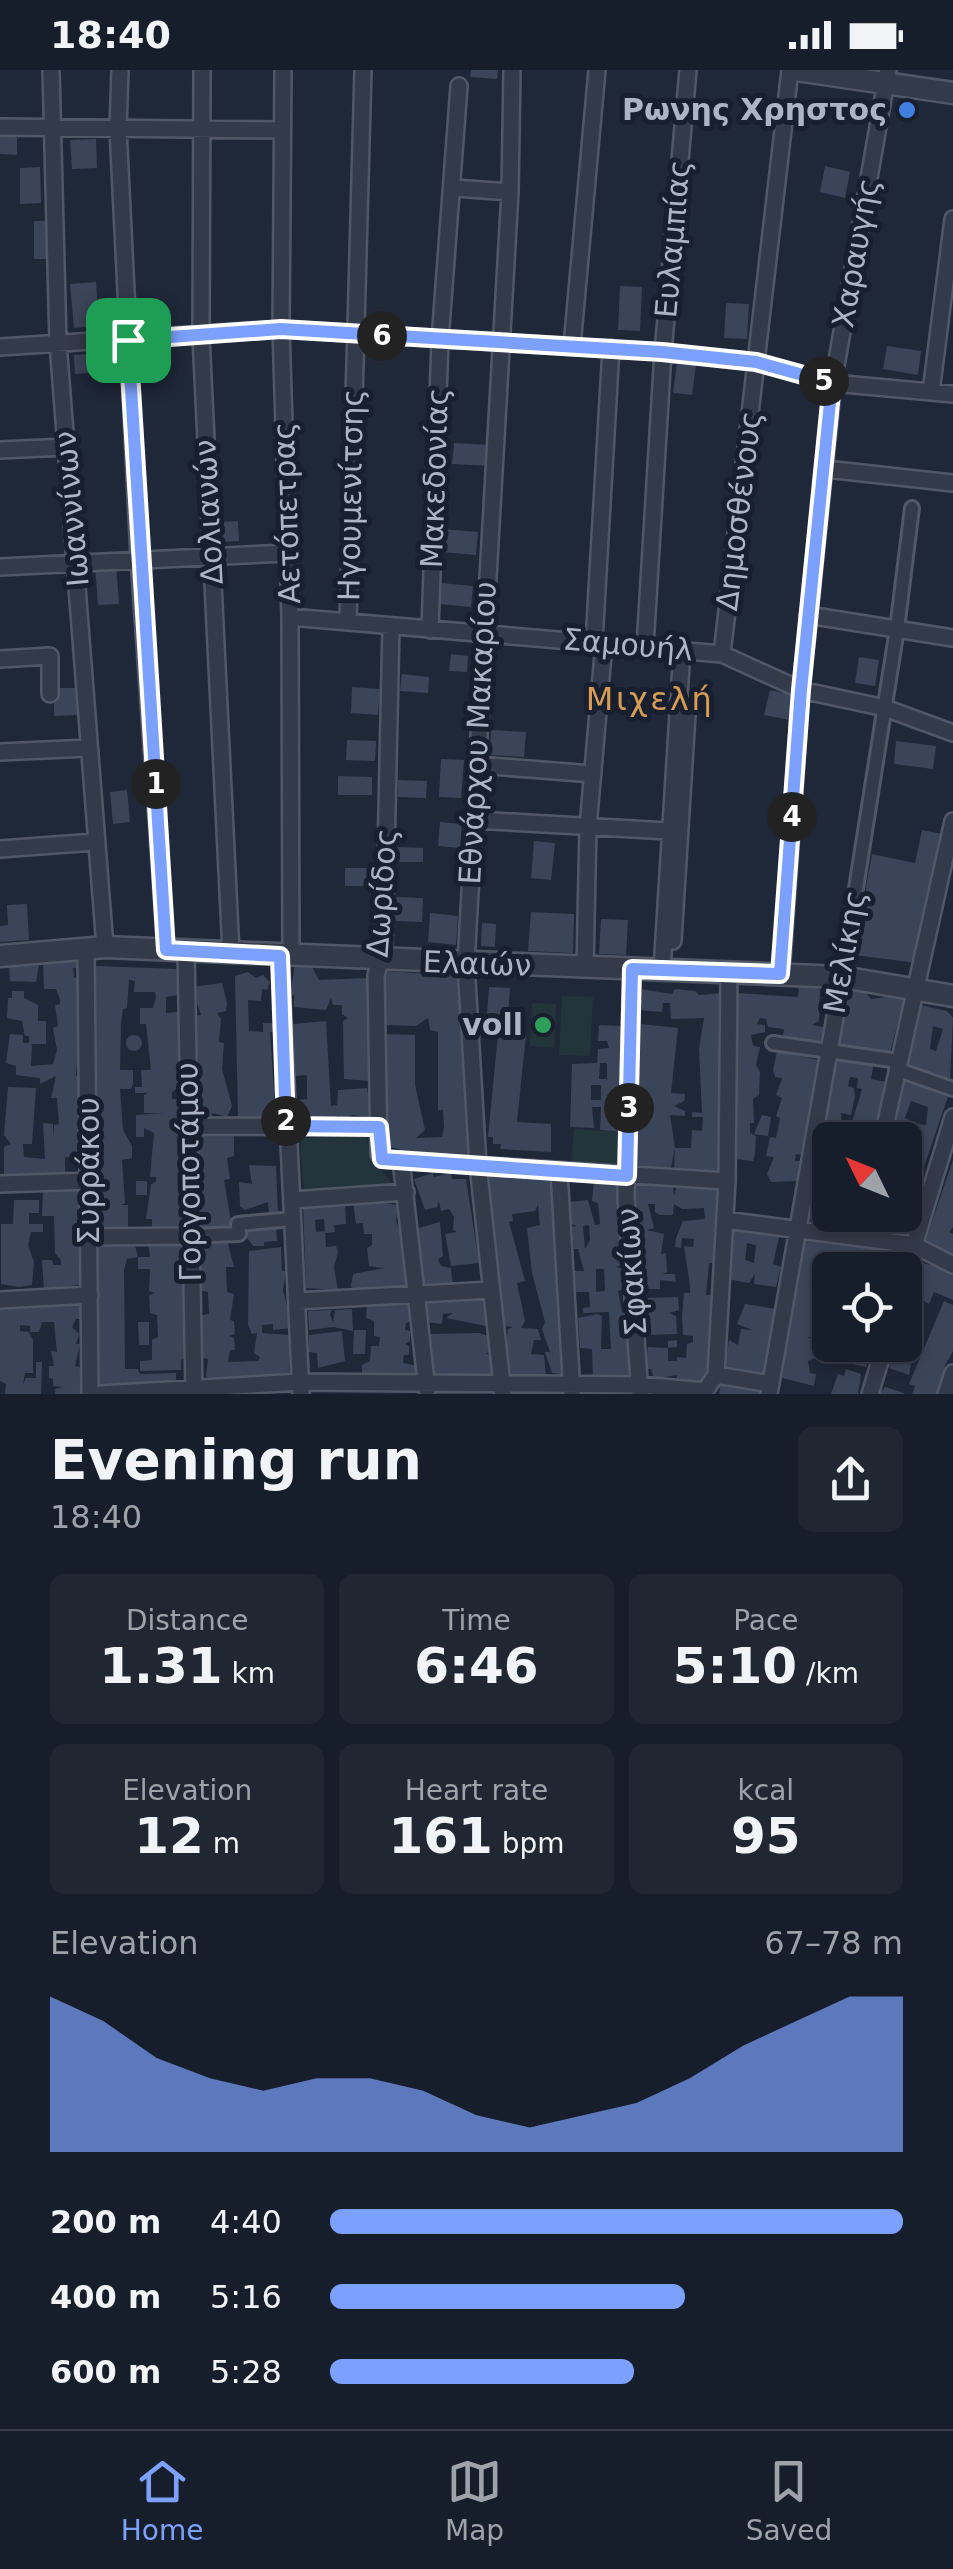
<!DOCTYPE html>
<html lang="en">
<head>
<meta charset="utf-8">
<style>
  :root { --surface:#171e2b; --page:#202733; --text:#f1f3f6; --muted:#9ea2a9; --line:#363c47; --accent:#7ba0fd }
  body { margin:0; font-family:"DejaVu Sans",sans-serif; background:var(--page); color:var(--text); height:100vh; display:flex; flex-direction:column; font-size:38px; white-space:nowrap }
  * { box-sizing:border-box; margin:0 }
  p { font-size:32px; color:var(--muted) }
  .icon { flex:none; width:55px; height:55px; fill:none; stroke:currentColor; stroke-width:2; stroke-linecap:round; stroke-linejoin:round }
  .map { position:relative; height:1324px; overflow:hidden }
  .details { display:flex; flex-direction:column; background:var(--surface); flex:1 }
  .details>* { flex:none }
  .needle { width:65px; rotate:313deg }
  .tools { position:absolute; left:812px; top:1052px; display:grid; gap:20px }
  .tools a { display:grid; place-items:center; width:110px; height:110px; border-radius:15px; background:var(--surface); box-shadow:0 5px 15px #0003,0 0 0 2px var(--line); font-size:50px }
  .pin { position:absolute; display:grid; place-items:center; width:85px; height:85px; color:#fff; margin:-42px; border-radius:20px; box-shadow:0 5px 15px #0006 }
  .km { position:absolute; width:50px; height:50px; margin:-25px; border-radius:50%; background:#222; color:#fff; font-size:28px; line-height:50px; text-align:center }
  .round { display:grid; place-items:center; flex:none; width:105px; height:105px; border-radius:15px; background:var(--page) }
  .summary { display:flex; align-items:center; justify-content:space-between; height:170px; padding:0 50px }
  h1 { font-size:55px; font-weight:600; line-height:75px }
  .metrics { display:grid; grid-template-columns:repeat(3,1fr); gap:15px; height:170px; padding:10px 50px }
  .metrics div { display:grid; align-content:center; border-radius:15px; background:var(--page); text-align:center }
  .metrics b { font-size:50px; font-weight:600 }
  .metrics small { font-size:28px; font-weight:400 }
  .metrics p { font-size:28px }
  .chart { height:280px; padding:20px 50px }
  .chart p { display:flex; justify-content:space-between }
  .chart svg { width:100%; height:180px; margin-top:10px; fill:var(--accent); opacity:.7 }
  ul { padding:0 50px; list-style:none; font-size:32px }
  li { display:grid; grid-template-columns:160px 120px 1fr; align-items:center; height:75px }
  li i { height:25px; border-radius:12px; background:var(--accent) }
  .status { display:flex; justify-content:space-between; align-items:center; height:70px; padding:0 50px; background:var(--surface); direction:ltr }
  .status svg { height:28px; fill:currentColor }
  .tab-bar { display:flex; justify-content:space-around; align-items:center; height:140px; border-top:2px solid var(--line); background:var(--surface); font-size:28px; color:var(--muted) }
  .tab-bar a { display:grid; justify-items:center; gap:5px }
  .tab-bar .on { color:var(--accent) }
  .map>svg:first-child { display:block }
  .green { fill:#21353a }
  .building { fill:#3b4559; fill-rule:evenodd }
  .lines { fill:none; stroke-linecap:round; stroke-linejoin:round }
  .pedestrian-casing { stroke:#505767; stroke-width:18 }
  .minor-casing { stroke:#505767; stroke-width:20 }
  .tertiary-casing { stroke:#505767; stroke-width:25 }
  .pedestrian { stroke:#333a49; stroke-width:12 }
  .minor { stroke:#333a49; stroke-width:15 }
  .tertiary { stroke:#333a49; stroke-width:20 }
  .route-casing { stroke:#fff; stroke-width:20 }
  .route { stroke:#7ba0fd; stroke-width:12 }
  .shop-dot { fill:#3f7fe0; stroke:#181f2e; stroke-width:4 }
  .leisure-dot { fill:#2e9e5b; stroke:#181f2e; stroke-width:4 }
  .labels { text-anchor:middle; stroke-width:10; stroke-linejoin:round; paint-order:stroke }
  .poi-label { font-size:30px; font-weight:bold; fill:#adb4c6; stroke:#181f2e; text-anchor:end }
  .street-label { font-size:30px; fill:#adb4c6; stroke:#181f2e }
  .neighbourhood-label { font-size:32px; letter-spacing:2.5px; fill:#d99c55; stroke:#181f2e }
</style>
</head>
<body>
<div class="status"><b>18:40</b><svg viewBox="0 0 49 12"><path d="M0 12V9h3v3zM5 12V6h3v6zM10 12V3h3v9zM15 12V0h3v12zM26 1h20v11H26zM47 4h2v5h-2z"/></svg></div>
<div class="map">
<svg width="953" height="1324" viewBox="0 0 953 1324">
  <rect width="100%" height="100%" fill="#1f2839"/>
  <path class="green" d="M562,926L593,927L590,986L559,985Z
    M532,933L556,934L554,978L530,976Z
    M574,1059L621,1062L618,1096L571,1092Z
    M366,1066L371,1086L395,1118L304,1123L300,1068Z"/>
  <path class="building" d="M471,0H498L497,9L470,7Z
    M0,67H17V85L0,84Z
    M96,69L97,98L72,99L70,70Z
    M825,96L850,102L845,128L820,122Z
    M40,97L41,133L20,134V98Z
    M34,151H53V189H34Z
    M96,212L99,256L74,258L70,214Z
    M620,216L642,217L640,261L618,260Z
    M726,233L749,234L747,269L724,268Z
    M887,276L921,281L918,305L883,299Z
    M101,283L103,302L75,304L74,285Z
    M677,293L696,295L692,325L673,323Z
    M454,373L492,375L491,396L452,394Z
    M238,451L239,471L223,472L222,452Z
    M442,459L478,462L476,485L441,482Z
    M116,494L119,534L98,535L95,496Z
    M441,513L473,516L471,537L439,534Z
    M451,584L468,586L467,602L449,601Z
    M859,587L879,590L875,616L855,613Z
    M402,604L429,607L428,623L400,621Z
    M352,617L380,619L378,645L351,643Z
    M54,618H76L77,645L54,646Z
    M770,620L797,626L795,651L764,645Z
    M491,660L526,662L524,687L490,685Z
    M347,670L376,671L375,691L346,690Z
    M896,671L936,676L933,699L894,694Z
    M441,689L464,690L461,728L439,727Z
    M338,706L372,707V725H338Z
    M398,710L427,711L426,728L398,727Z
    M127,720L130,752L113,754L110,722Z
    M440,752L462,754L460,778L438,776Z
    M922,760L942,764L917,893L854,885L872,784L915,793Z
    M534,771L555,773L551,810L531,808Z
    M395,777L423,778V792H394Z
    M345,798H377V816H345Z
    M396,827L423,828L422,852L395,851Z
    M27,834L29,870L0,872V856L8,855L7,835Z
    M531,842L574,844L573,883L528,881Z
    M430,843L458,846L456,875L428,872Z
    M601,849L628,850L626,885L599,884Z
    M482,853L496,854L495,877L481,876Z
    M78,887V898H73L74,908L82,907L78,956L82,958V979H78L76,1006L80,1005L82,1087H65V1105L4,1107V1077L11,1074L4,1065L8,1017L36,1018L32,1074H23L24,1087L45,1089L43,1053L53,1054V1070L54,1055L59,1054L57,1028H51L56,1006L40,1014V1008L16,1005V996L6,993L10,964L23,965V973H29V966H25L22,951L7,948L8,928H12V921H24V928L38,935V951H46V974H32L31,996L53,994L57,980L53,958L58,956L55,935L60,934V930L56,919H44L43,890L56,894Z
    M295,894L312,897L319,910L369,908L370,1011L344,1009L343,951L348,948L342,944V935H333L331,928L326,940L294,937V925H290Z
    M39,895L36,912L10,911L9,897Z
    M96,896L178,899V925L166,927V943L179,942L178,1018L172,1022V1029H179L181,1045L183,1158H152V1149H146L151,1114L156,1112V1107H150L154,1063L144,1058V1067H136V1045L164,1043H144V1025L148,1023H135V1017H142L141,1000H151L146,954H140V938H153L156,927L155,922H134L135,911L129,910L127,938L123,939L121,953L120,1000H133V1014L131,1019H120L123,1060L132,1076V1088L122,1090L125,1133L121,1135H128V1158H96V1068H106L101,1066L102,1046L95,1044Z
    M383,901L460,906L471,1084L407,1082L388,1076L386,964L415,965V1015L425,1060L416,1068L442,1067L444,1057L443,1040H438V962L430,960L428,948L416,956L385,955Z
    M248,902L256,908L263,905L270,912L267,920L262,919L261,931L248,930L249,961L263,962V953H275V962H270L276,1050L238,1048L235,906Z
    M222,913L227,933L226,941L217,943L221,949L219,972L224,973L222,999L232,1036L227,1047L212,1043V1048L196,1051L194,1034H200L193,946L201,945L192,917Z
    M799,915L820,917L819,951L812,955L824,957L820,972L783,968L784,959L768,957L766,949L760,948L757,954L765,955V962L751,965L753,976L760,977L756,995L760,1002L759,1025L753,1029L754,1053H750V1063L756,1066L755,1084L753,1091L735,1089L737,923L798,927Z
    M489,917L510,918L507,960L486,959Z
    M640,919L672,924L675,919L695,921L699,925L724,923L721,1105L674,1102L675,1078H691L692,1060L702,1061L703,1047H692V1042L702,1043L699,979L704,948L671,949L670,933H663L662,942L639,940Z
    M843,919L864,921L871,929L886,927L888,922L905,925L890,983L834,973Z
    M916,934L947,941L953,948L950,1009L904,995ZM933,956L943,959L936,981L930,979Z
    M326,951L331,1036L337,1035L338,1020L367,1018L371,1048L352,1045L341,1050L338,1045L336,1050L297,1051V1030L307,1029V1005L295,1006L293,954Z
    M641,954L678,958L671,1023L685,1024L684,1031L674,1036L685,1041V1046L670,1045L675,1078L671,1097L661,1100H634Z
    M599,955L624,956L621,1062L600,1060L601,1037H592L594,1058L570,1057L572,994L597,993L598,979L609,978L607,971H598ZM600,993H607V1009H599ZM591,1015H601V1030H591Z
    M498,964L526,965L517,1052L551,1054V1082L500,1079L501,1074H493V1067H488Z
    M126 973a8 8 0 1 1 16 0a8 8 0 1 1-16 0Z
    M777,981L818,990L802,1085L796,1084L795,1091H800L797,1111L771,1112L767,1104L774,1087L766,1086L770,1067L776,1068L780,1048L776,1046L782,1028L776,1025L782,1008L775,1007L773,1000Z
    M838,985L874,992L871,1009L886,1012L885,1026L875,1070H847L862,1019L857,1018L858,1008L850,1007L848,1016L854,1018L855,1026L851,1045L841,1043L843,1069L830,1070V1112L820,1111L816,1108L823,1089L816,1088L828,1014L833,1013L827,1012L832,990L837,991Z
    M901,1007L949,1024L920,1108L905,1103V1098L917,1054L926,1055L928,1037L911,1031L905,1048L914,1053L910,1066L908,1070L888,1067Z
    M762,1045L771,1047L768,1066L754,1064Z
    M197,1066H234V1086L227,1088L230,1109L224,1110L232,1157L199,1158V1136L203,1134H196V1111H202L197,1109L196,1090L202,1088H197Z
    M953,1090V1157L949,1162L953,1164V1184L925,1172Z
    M249,1095L276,1096L278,1146H269L268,1132L245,1140L240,1136L239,1112L252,1114Z
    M495,1102L554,1108L566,1272L560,1273L561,1282H568V1305L552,1303L545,1282H550L542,1259L545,1252L532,1203L527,1158L540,1155L538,1135L535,1141L512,1144L513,1151L509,1152L525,1211L517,1213L525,1251L521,1258L538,1259L541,1270H534L531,1284L544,1285L546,1307L508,1309L505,1286L508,1259L513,1257L501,1255L484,1103Z
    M433,1103L434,1107L451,1103L452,1109H466L479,1193L451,1196L445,1164L457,1162L453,1160L454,1147L449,1139L441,1141L439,1131L437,1137L425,1140L414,1109Z
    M136,1111H147V1125H136Z
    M594,1111L618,1113L623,1173L618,1176L620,1196H616L624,1200L626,1218L618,1221L622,1242L627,1244L632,1310L593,1311L592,1279L580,1278L578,1248L597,1244L602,1246L601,1279H611L609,1242L583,1243V1238L590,1237L589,1222H575L574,1201H584L578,1179H574L572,1157L576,1156L572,1154L570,1132L588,1130L595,1155L600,1154L598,1133L592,1131ZM589,1155L590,1170L585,1179L583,1156ZM596,1199H604L605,1221L596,1222Z
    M631,1115H673L674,1126L677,1115L721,1116L717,1193H709L706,1225H714L712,1298L704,1314L677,1311V1305L654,1309L651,1299H645L648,1277L668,1278V1271L677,1270V1277L668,1278V1291H677V1287L686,1288L687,1274L693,1272V1266L683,1265L682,1247L684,1223H690V1216L684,1176L693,1177L694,1169L682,1168L681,1178L675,1177L676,1168L683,1151L705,1149L704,1138L682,1139L674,1134L673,1145H660L655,1142V1134H648L654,1158L647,1160L664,1164L661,1184L666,1183L667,1202L662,1204H675L676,1212L660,1210V1219H644L643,1205L637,1203Z
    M82,1119L83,1214L44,1220L42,1190H52L53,1195H61V1190L55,1183L54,1146H42L43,1120Z
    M14,1130H39V1143H29V1154H43V1162H31L28,1175L34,1192L32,1215L19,1217L1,1214V1154H13Z
    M369,1131L398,1135L396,1151L405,1174L407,1192L402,1197L407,1196L409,1218L355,1221L351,1216L353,1204L384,1198L369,1196L367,1178L372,1175V1164H364L363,1153L356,1154L353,1132Z
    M303,1134H345L346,1154L334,1155L335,1162L325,1163L324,1149L315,1150L316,1162L325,1161L326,1177L336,1176L338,1182L334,1197L338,1220L306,1218Z
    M905,1140L913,1142L906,1165L871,1159L875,1145H905Z
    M440,1152L443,1186L438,1189L441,1196L451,1198L453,1217L422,1218L415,1159Z
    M276,1156L277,1171L264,1172V1176H253L245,1165V1158Z
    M732,1156L779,1167L773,1194L781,1197L776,1217L754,1214L755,1204L749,1213L728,1209ZM747,1173L756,1175L754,1193L745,1190Z
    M798,1164L902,1178L895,1200H865L867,1193L856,1189L854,1198L842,1195V1200H824L822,1194L821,1206L828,1209L826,1223L820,1222L818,1232L824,1233L822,1247L818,1248L826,1249L825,1260L819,1259L817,1267H807L817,1271L815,1288L808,1291L810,1303L816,1304L814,1316L779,1307Z
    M227,1170L234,1197H226L227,1222L234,1224L230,1250L234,1251L235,1264L229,1266L234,1268L235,1280H230L228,1292L258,1291L260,1287L254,1283L257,1263L252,1264L248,1255L249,1181L281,1177L282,1201H286L283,1220L292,1258L273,1260V1254L262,1255V1263L289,1265L290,1308L211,1311L206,1306L208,1289L199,1287L197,1246L209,1244L208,1222L197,1220V1171Z
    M183,1171L186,1287L181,1290V1300L140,1301V1291L152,1290V1270L158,1267L157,1245L150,1243L149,1225L155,1223L149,1221L150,1199H138V1187L127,1189L124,1200L125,1299H138L140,1304L176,1303V1313L98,1319V1172H134L138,1187H150L148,1173Z
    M923,1193L953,1201V1230L934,1222L929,1234L924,1231L917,1252L923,1254L918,1277L909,1275L912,1267L905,1265V1234Z
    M486,1226V1256L446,1248L453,1243L443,1244L442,1254L425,1252L423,1231Z
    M678,1227L679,1240L669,1243L676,1246L677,1264L647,1265L645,1228Z
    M81,1231V1249H76L72,1257L79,1264L76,1274H80L75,1296L84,1299L81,1324H55V1319L63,1317L53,1316V1309L49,1308V1296H54L51,1281L57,1282L54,1252H42L39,1262H30V1256L20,1255V1261L29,1262L33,1270V1303H25L23,1314L26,1308H36V1292H42L41,1324H5L6,1314L0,1311V1240Z
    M944,1231L953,1235V1281L944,1297L948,1298L939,1324H912L915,1316L909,1314Z
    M410,1232L412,1251L406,1253L405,1260L410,1261V1271L405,1274L409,1276V1285H404L403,1293L418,1296L417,1308H362V1295L370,1291L371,1276H379L380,1267L374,1266V1251L366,1248L367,1235Z
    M745,1234L776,1239L766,1306L725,1299L729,1270L738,1275L741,1259L752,1260L737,1254Z
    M352,1239L353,1261L333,1257L309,1260L308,1241L332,1240L330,1244L333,1253L335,1240Z
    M138,1252H149V1275H139Z
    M354,1260H366L365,1284H353Z
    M342,1261L345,1291L318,1298L317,1283L309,1282V1265Z
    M479,1263L489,1266L491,1282L486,1283L491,1287L492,1307L432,1308L428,1264Z
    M841,1275H873L866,1297L840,1291Z
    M896,1276L913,1282L909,1305L889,1298Z
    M846,1299L861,1304L858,1324H831L838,1304L844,1306Z
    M721,1312L764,1320V1324H719Z
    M885,1317L904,1323V1324H879Z"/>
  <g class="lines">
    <defs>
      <path id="pedestrian" d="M842,907L897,559L912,438
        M773,973L898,991
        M896,999L953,1019
        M189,1166L239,1164L238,1154L293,1149"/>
      <path id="minor" d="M51,0L58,273L105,877
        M120,0L118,58L139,488L166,880
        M202,0L201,267L231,883
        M283,0L281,259L290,547L291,887
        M0,57L282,60
        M455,118L510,122
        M572,276L597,0
        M0,277L281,259L663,282L756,292L833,313L953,324
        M931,322L953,149
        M0,380L67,377
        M826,399L953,413
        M0,497L287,483
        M808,545L953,568
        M290,547L722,584L801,620L885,638L953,663
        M348,550L363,0
        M391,556L384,878L376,905L379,1084L382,1089L727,1111
        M430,560L440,270L459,16
        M594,572L611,278
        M645,577L663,282L688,0
        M722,584L790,0
        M0,589L50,586V624
        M0,682L89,678
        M478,695L593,704
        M475,750L668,761
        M0,779L95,772
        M673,871L687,645
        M86,877L90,1324
        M186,881L194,1324
        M280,886L301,1324
        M585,897L588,757L604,573
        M632,899L626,1127L640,1324
        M662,900L682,579
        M781,905L801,620L833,313L888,0
        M189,1056L379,1057
        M882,1070L953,751
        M401,1090L427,1320
        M559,1101L572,1324
        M0,1114L89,1111
        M292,1130L406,1122
        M725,1150L914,1175L953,1195
        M862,1165L866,1145
        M89,1167L189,1166
        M905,1205L953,1047
        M0,1230L90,1225
        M297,1231L491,1220
        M716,1305L771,1314
        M101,1324L300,1312L640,1315L705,1321L716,1305L727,1111L729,903
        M503,1324L478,1095L466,893L510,122L512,0
        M769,1324L842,907
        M870,1324L885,1275
        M946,1324L953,1303"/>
      <path id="tertiary" d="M796,0L953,23
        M0,886L105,877L842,907L953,926"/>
    </defs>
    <use href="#pedestrian" class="pedestrian-casing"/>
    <use href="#minor" class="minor-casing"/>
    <use href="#tertiary" class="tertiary-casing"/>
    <use href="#pedestrian" class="pedestrian"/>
    <use href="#minor" class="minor"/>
    <use href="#tertiary" class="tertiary"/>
  </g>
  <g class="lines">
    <defs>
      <path id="route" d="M281,259L662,282L756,292L832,313L801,620L780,904L632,899L627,1106L382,1089L379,1057L286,1056L280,886L166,880L128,270Z"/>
    </defs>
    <use href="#route" class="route-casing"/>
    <use href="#route" class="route"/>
  </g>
  <circle class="shop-dot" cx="907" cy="40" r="10"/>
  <circle class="leisure-dot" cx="543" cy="955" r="10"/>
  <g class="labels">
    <g class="poi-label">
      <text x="887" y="50">Ρωνης Χρηστος</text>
      <text x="523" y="965">voll</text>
    </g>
    <g class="street-label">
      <text transform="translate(673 169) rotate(-85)" y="10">Ευλαμπίας</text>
      <text transform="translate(856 183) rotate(-80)" y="10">Χαραυγής</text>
      <text transform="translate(435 408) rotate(-88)" y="10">Μακεδονίας</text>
      <text transform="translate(351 425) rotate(-89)" y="10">Ηγουμενίτσης</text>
      <text transform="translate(72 439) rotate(-95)" y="10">Ιωαννίνων</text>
      <text transform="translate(739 441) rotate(-83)" y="10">Δημοσθένους</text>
      <text transform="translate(209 442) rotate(-93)" y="10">Δολιανών</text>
      <text transform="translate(287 443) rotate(-92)" y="10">Αετόπετρας</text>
      <text transform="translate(628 575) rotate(5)" y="10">Σαμουήλ</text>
      <text transform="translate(478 663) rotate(-87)" y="10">Εθνάρχου Μακαρίου</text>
      <text transform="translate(382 823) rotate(-86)" y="10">Δωρίδος</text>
      <text transform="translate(845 882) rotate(-80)" y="10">Μελίκης</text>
      <text transform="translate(477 894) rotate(2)" y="10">Ελαιών</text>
      <text transform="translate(89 1101) rotate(-90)" y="10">Συρράκου</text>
      <text transform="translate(189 1102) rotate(-91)" y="10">Γοργοποτάμου</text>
      <text transform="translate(632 1202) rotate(-94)" y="10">Σφακίων</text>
    </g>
    <g class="neighbourhood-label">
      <text x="650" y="640">Μιχελή</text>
    </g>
  </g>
</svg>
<div class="tools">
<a><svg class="needle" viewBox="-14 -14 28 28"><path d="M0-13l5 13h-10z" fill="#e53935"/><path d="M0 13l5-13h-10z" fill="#9ea2a9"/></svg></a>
<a><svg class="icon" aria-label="locate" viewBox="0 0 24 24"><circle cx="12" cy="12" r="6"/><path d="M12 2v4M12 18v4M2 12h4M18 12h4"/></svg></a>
</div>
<div class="pin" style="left:128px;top:270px;background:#1e9e55"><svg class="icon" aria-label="arrive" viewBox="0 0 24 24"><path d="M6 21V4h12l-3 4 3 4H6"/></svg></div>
<b class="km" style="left:156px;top:714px">1</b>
<b class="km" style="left:286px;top:1051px">2</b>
<b class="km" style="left:629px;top:1038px">3</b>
<b class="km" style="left:792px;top:747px">4</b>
<b class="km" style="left:824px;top:311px">5</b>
<b class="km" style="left:382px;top:266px">6</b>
</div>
<section class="details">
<div class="summary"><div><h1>Evening run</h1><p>18:40</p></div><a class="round"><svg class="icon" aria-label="share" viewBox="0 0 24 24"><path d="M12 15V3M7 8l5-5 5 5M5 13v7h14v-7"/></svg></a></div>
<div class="metrics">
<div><p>Distance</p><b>1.31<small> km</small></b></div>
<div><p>Time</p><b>6:46</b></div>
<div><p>Pace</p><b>5:10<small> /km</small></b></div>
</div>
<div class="metrics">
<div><p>Elevation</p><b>12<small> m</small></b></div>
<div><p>Heart rate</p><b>161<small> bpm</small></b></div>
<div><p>kcal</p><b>95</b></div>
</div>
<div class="chart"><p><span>Elevation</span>67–78 m</p>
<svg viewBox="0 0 160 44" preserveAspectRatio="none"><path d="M0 44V6L10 12L20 21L30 26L40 29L50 26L60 26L70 29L80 35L90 38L100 35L110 32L120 26L130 18L140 12L150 6L160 6V44z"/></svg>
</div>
<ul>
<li><b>200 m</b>4:40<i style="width:100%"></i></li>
<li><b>400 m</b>5:16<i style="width:62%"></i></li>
<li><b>600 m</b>5:28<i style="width:53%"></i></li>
</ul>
</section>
<nav class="tab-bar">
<a class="on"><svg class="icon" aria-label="home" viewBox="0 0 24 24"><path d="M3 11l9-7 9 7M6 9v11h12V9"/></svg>Home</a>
<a><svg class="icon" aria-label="map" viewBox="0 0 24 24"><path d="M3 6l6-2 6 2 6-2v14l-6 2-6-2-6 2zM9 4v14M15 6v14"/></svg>Map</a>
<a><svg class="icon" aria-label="saved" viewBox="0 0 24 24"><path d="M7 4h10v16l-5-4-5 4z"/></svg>Saved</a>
</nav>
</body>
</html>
